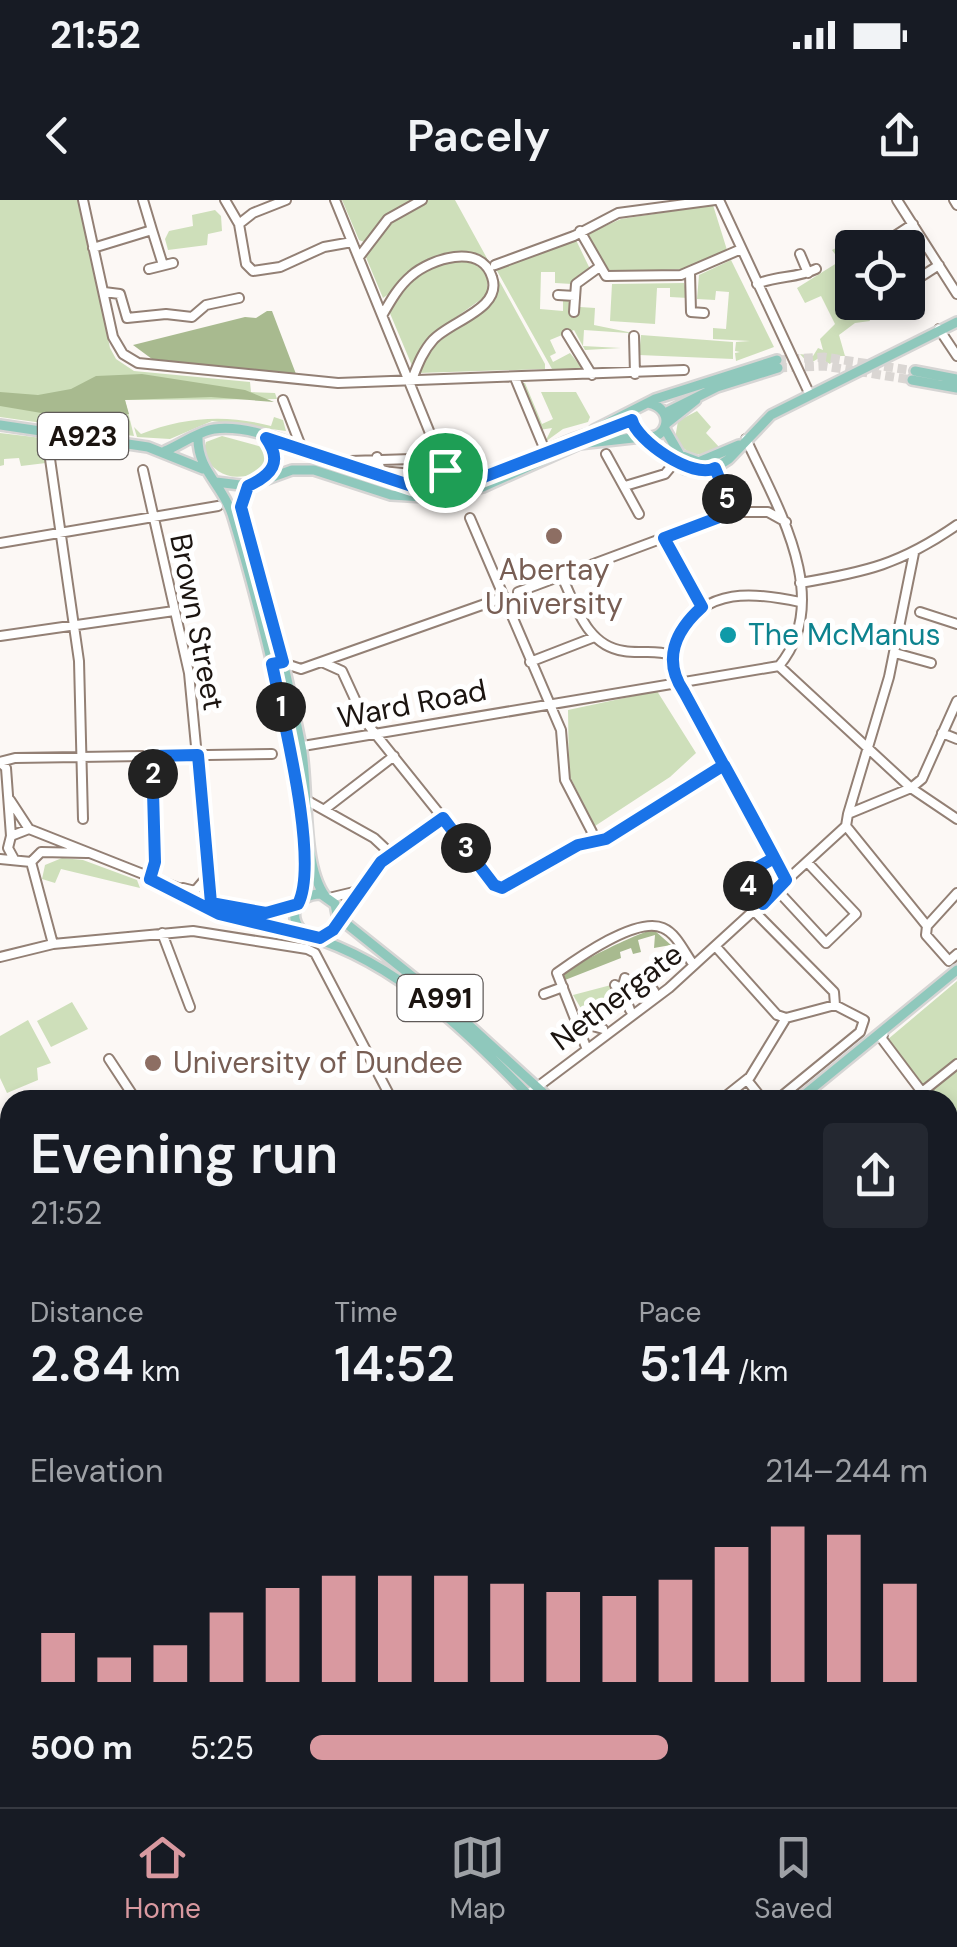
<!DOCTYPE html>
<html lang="en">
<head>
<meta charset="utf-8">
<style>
  :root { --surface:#171b24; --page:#242831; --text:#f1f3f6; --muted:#9ea1a6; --line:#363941; --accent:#d999a0 }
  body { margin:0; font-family:"DM Sans",sans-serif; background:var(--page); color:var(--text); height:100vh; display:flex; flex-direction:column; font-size:38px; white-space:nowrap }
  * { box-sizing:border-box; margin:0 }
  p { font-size:32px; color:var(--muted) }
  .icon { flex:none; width:55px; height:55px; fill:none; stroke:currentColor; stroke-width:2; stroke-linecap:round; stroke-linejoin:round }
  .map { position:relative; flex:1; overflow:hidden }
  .panel { position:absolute; left:0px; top:890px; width:958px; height:718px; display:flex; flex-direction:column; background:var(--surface); border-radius:30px 30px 0 0; box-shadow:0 5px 15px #0003 }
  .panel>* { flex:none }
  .fabs { position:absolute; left:835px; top:30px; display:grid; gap:20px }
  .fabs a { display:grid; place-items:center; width:90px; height:90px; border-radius:10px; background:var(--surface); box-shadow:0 5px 15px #0003; font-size:50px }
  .pin { position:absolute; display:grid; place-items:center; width:85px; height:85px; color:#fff; margin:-42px; border:5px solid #fff; border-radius:50%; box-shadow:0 2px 10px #0007 }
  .km { position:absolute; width:50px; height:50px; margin:-25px; border-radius:50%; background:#222; color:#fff; font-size:28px; line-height:50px; text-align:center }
  .round { display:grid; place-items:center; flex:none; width:105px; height:105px; border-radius:10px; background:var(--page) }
  .summary { display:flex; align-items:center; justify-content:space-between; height:170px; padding:0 30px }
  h1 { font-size:55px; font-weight:600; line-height:75px }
  .stats { display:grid; grid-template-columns:repeat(3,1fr); gap:15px; height:170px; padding:10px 30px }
  .stats div { display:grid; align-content:center }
  .stats b { font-size:50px; font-weight:600 }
  .stats small { font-size:28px; font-weight:400 }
  .stats p { font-size:28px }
  .chart { height:280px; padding:20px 30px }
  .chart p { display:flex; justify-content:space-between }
  .chart svg { width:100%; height:180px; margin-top:10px; stroke:var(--accent); stroke-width:6 }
  ul { padding:0 30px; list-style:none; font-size:32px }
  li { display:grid; grid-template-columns:160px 120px 1fr; align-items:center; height:75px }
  li i { height:25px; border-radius:12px; background:var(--accent) }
  .status { display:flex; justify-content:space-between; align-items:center; height:70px; padding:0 50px; background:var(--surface); direction:ltr }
  .status svg { height:28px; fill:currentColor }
  header { display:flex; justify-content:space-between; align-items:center; height:130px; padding:0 30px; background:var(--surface); font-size:45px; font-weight:600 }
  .tab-bar { display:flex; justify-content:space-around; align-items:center; height:140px; border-top:2px solid var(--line); background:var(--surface); font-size:28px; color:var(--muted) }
  .tab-bar a { display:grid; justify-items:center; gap:5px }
  .tab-bar .selected { color:var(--accent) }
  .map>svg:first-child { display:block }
  .green { fill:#cedfba }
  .forest { fill:#a8ba8f }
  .water { fill:#96d2da }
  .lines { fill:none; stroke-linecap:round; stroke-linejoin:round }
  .major-tunnel { stroke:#dad6d3; stroke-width:9; stroke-dasharray:9 4.5; stroke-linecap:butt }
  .minor-casing { stroke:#938075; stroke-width:12 }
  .major-casing { stroke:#d6d5d4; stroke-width:14 }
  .minor { stroke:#fff; stroke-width:8 }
  .major { stroke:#8fc8bc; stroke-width:9 }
  .rail-casing { stroke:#807b77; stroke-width:6 }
  .rail { stroke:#fff; stroke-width:2.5; stroke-dasharray:8; stroke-linecap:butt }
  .route-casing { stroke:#fff; stroke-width:20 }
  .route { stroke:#1a73e8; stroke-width:12 }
  .education-dot { fill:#8d6e63; stroke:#fff; stroke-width:4 }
  .culture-dot { fill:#0f9aa8; stroke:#fff; stroke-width:4 }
  .labels { text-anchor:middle; stroke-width:10; stroke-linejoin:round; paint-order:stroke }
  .shield { fill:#fff; stroke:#5f5a58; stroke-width:2.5 }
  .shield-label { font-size:28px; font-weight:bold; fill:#1b1410 }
  .education-label { font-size:30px; fill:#785e54; stroke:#fff }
  .street-label { font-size:30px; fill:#1b1410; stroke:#fff }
  .culture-label { font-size:30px; fill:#0d838f; stroke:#fff; text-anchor:start }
</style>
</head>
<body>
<div class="status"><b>21:52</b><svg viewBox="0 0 49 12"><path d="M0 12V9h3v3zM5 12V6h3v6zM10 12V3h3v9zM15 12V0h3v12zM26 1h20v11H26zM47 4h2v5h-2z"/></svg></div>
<header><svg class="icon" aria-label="back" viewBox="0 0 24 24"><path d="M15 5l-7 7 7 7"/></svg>Pacely<svg class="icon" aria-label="share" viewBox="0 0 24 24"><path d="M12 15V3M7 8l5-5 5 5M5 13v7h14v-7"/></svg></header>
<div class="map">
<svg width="957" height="1607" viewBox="0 0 957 1607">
  <rect width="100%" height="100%" fill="#fcf8f5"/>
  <path class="green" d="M0,0H80L110,148L116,159L134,171L250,182L251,192L275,193L277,199L125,200L134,236L0,217Z
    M342,0H415L387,16L364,42L359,40Z
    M427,0H455L545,164V169L419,173C428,142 453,122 484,112L495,75L477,56L442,57L383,98L365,55L391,20Z
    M713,5L727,50L688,69L609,72L587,34L621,19Z
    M215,10L221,16L222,31L208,34L207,45L168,50L165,39L169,31L193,26L192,15Z
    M576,40L590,69L572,84L555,83V72H541L540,109L563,111V98H568L571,114H579L580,107L595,108L594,125L633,133V139L628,133L584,130L583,146L621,148L585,150L574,130L550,140L556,153L550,156L553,162L570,153L583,169H552L496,69Z
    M840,46L852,64V102L874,103L867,115L870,121L855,123L839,135L845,156H836L830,164L819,158L809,164L800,154L813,156L818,148L823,150L820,139L835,124L821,96L805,103L797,88L840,61L832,50Z
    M731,60L774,147L736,161L735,153L740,152L735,151L736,142L750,141L713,139V128L726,129L729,92L716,91L715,100L697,99L699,75Z
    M471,61L488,75L487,95L434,133L413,168L389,111C405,80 434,57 471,61Z
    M612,84L684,83L688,98L670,97V88H657L655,124L610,121Z
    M641,135L733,142V159L639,155Z
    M521,183H525L542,224L553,219L541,192H576L590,217L588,222L563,229L545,242L552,228L539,230Z
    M697,211L711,227L706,233L720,248C702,258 688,257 675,239L678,221Z
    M274,217L283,220L286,231L212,221L170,239L137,237L134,227L141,234C184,217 226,214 271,226Z
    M0,233L42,238L46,263L21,266L19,258L4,259V265L0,266Z
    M222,236L262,247L267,255L264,270C237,282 217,279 203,253L206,242Z
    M657,491L696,553L670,577L595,626L569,575L568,510Z
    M62,658L83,660L137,680L140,688L61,669L55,683L42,679L45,665Z
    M957,781V927L948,915V900L931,898L887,840Z
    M611,785L618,811L605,822H589L573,795Z
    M72,802L88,829L51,847L37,821Z
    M28,820L51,863L37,868L38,880L7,893L0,878V836Z"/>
  <path class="forest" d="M267,111H272L296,174L152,159L133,145L245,117L256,118Z
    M142,174L245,190L274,202L211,197L125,200L129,214L90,218L78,228L65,217L0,206V192L38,195L71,189L96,176Z
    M654,730L671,745L654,748L655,735L638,740L641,752L633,754L631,748L620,752L621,758L565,780L563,773C576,764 642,730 654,730Z"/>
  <path class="water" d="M957,1094V1607H0V1474L10,1472V1598H948V1107Z"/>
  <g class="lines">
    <path class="major-tunnel" d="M777,160L824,157L915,171
      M778,168L824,166L912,180"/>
    <defs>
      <path id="minor" d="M83,0L113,137L123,154L138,163L338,183L684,170
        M225,0L239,24
        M335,0L445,270L463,285
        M719,0L810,195
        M897,0L957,94
        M954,0L957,5
        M239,24L246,64L253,71L280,67L324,47L352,42
        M239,24L253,13L286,0
        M152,30L163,65
        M580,31L606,76L681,75L739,50
        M890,39L913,24
        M93,48L152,30L143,0
        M800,54L808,73
        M359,57L388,19L422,0
        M495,65L574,36L618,13L715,0
        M149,69L173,63
        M690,73L691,112L704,113
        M757,84C778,75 795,79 816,69
        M908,85L939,65
        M104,92L120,94L127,118L166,114L192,117L206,105L239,98
        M558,95L575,96
        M574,112L576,84L598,68
        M383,114C391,100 399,86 411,76C430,59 481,42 492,77C503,109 450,121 433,140C422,152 417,167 411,182
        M939,129L957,156
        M567,134L592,175
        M634,136L635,174
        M515,178L542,243
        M283,200L302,249
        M46,231L79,461L83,619
        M606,254L639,314
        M377,257L381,271L413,274L420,284
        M350,261L443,258
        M715,268L733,312
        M143,270L189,473L211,703
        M625,286L665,274L675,262
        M470,318L561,530L565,580L592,632L589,642
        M663,338L702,407
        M0,343L218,306
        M561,375C576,405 586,446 624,451C641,454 654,449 671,455
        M800,383C866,372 901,364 957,325
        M518,392L733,312H768L786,322
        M920,412L957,424
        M0,436L174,411
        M895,453L931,463
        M280,462L301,469L502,398
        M322,462L342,471L365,521L499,688L579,645L606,639L724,565
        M530,462L592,438
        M779,466L911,588L957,619
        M942,533L957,539
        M297,547L779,466C835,399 775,303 746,239
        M0,562L15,558L272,554
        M1,563L6,568L11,636
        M10,600L29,629
        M308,601L374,638L390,653
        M325,609L394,556
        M848,614L889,477L914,353
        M846,626L927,726L926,735L949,761L957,754
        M0,659L31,662
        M14,659L8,648L11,636L29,629L234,710L275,712L298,704
        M31,662L53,744
        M31,662L41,652L87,653
        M150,679L155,662L153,556
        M787,680L676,480C669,464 671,449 679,434C706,387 754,392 800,402
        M183,688L195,691L207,677
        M777,690L826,743L856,714L807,662
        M185,697L242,722L308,736
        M329,698L358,691
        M763,704L747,690L748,673L774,658
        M755,712L834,792L835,805
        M338,717L390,653L443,619
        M927,726L957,693
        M162,733L190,807
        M717,748L777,815L786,818
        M0,757L53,744L193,731L307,749L315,753L392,900
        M557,773C578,758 637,716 663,728C677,734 684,752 693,764
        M557,773L586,847
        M625,778L622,789L649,784L654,791
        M615,785L622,789L630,810
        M544,794L563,787
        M579,822L603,829
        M884,830L882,839L928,900
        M109,859L132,894
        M747,880L763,900
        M520,900L669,788L846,626L848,614L911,588L922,579L957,501
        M721,900L750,877L786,818
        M777,900L860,832L864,820L835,805L786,818
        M912,900L957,864
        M948,925L957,937
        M0,1059L10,1060
        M0,1090L10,1078
        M0,1149L10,1147
        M0,1202L10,1196
        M0,1254L10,1250
        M0,1395L10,1392"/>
      <path id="major" d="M915,171L957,179
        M912,180L957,188
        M665,213L717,187L778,168
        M633,216L638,234C666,248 679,209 648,203
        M667,223L696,200
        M0,225L148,247L203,269
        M665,229L680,255L715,268
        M594,230L655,199L777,160
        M198,237C197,270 222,284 232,314C253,382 325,646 299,702
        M266,238L276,257L268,275
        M648,239L685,269L707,273L729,259L771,215L957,122
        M165,251C180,245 199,231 214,229C277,221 357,284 421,288C476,291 524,258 573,239C593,231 612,230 632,220
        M701,261L739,245
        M216,282L248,286L292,270H314L391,295L441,298L483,287L579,244L642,237
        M248,286L241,307C266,385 285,465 301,546C309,587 301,663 325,696
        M338,717L438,797L551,900
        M311,737L328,734L338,720L335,704L321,694C293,694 285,721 308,736C397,762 471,835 533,900
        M798,900L957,770
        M948,964L957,956
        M0,1451L10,1449"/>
    </defs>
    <use href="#minor" class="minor-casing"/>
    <use href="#major" class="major-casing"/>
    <use href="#minor" class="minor"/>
    <use href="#major" class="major"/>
    <defs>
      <path id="rail" d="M0,1379L10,1375"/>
    </defs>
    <use href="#rail" class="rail-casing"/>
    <use href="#rail" class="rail"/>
  </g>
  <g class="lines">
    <defs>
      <path id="route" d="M445,270L435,288H418L266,238C283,262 272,275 248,286L241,307L283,462L272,464C282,514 320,662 298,704L266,713L211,703L198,555L152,556L155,662L150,679L219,714L320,738L333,730L381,662L443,618L494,685L502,688L578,645L606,639L724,565C745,603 766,641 786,680L763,704L748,690V673L774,658L684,492C662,460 675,431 702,407L664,338L733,312L715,268C693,280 636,240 632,220L463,285L445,270"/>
    </defs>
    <use href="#route" class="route-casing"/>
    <use href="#route" class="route"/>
  </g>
  <g class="education-dot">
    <circle cx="554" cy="336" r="10"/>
    <circle cx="153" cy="863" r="10"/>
  </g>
  <circle class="culture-dot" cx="728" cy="435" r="10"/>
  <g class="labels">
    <g class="shield">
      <rect x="38" y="213" width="90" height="46" rx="8"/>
      <rect x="397.5" y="775" width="85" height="46" rx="8"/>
    </g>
    <g class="shield-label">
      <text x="83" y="246">A923</text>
      <text x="440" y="808">A991</text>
    </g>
    <g class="education-label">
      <text x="554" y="380">Abertay<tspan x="554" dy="34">University</tspan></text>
      <text x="173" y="873" text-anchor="start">University of Dundee</text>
    </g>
    <g class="street-label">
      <text transform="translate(197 422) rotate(79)" y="10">Brown Street</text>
      <text transform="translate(412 504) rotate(-11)" y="10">Ward Road</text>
      <text transform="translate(617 797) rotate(-37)" y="10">Nethergate</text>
    </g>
    <g class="culture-label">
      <text x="748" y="445">The McManus</text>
    </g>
  </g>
</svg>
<div class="fabs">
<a><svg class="icon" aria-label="locate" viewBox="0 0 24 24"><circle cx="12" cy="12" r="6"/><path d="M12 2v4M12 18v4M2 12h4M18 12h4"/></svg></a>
</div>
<div class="pin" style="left:445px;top:270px;background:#1e9e55"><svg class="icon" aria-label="arrive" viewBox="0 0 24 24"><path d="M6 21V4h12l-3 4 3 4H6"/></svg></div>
<b class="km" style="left:281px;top:507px">1</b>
<b class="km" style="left:153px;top:574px">2</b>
<b class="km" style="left:466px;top:648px">3</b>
<b class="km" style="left:748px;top:686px">4</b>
<b class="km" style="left:727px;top:299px">5</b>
<section class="panel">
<div class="summary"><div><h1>Evening run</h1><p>21:52</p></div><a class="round"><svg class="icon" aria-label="share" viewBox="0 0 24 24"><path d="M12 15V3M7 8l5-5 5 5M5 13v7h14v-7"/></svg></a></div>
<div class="stats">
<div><p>Distance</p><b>2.84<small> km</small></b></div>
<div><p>Time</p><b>14:52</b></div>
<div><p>Pace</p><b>5:14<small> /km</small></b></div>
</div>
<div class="chart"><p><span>Elevation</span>214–244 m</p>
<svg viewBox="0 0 160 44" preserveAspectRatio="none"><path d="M5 44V32M15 44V38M25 44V35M35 44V27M45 44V21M55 44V18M65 44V18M75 44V18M85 44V20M95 44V22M105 44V23M115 44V19M125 44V11M135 44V6M145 44V8M155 44V20"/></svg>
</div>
<ul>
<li><b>500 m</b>5:25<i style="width:58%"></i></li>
</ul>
</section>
</div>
<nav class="tab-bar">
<a class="selected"><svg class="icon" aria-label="home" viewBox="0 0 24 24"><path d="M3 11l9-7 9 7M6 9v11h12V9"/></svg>Home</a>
<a><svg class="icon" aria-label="map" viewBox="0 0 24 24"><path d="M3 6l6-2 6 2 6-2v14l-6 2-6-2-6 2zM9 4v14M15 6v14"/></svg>Map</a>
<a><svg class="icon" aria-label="saved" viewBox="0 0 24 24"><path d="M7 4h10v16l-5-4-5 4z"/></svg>Saved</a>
</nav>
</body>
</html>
